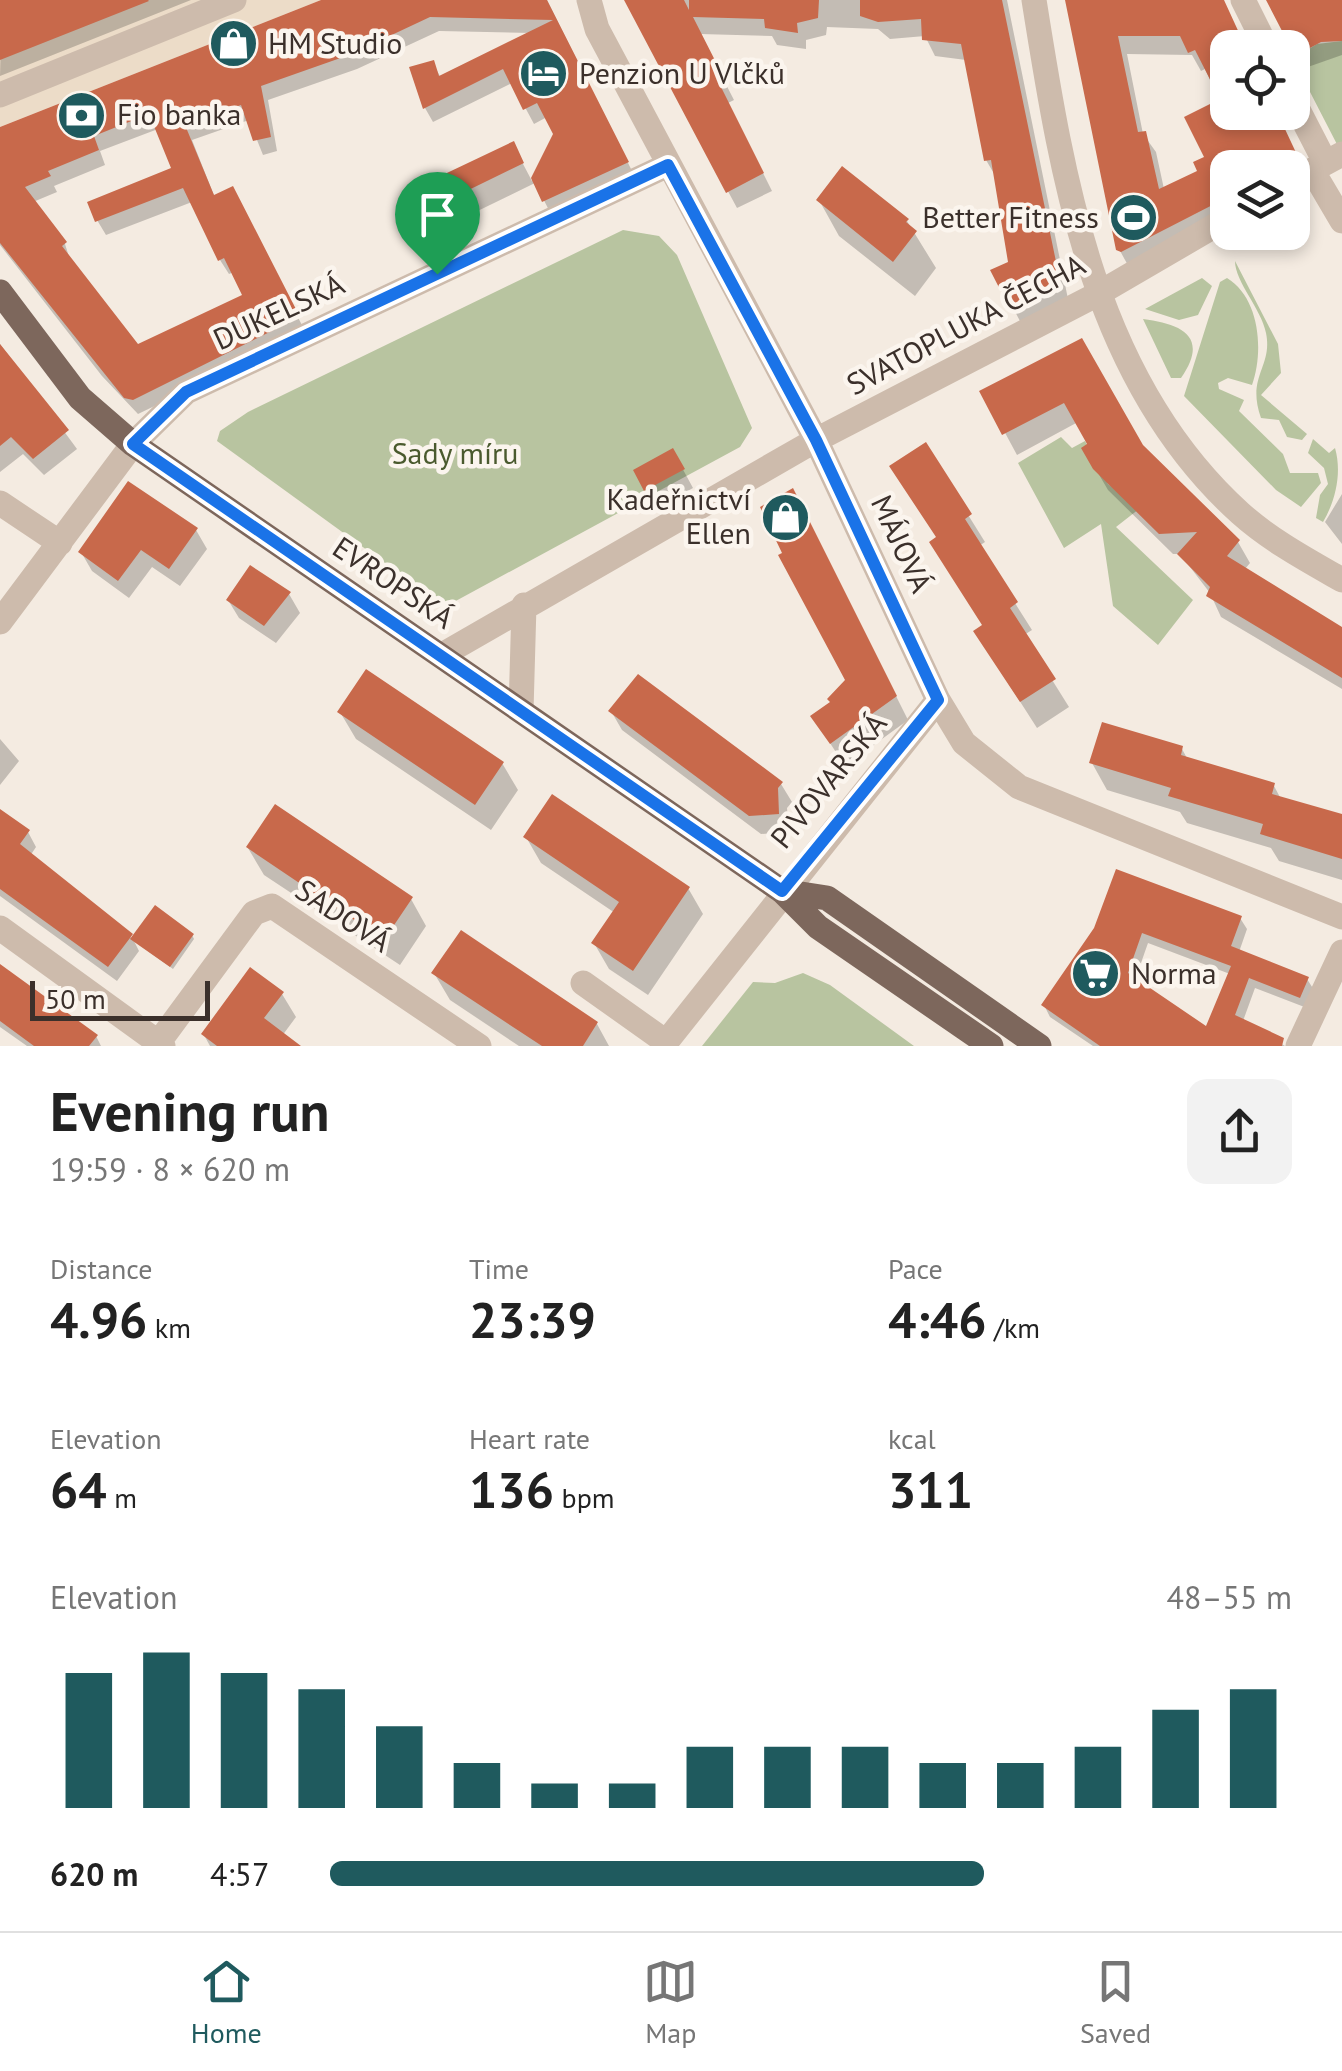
<!DOCTYPE html>
<html lang="en">
<head>
<meta charset="utf-8">
<style>
  :root { --surface:#fff; --page:#f2f2f2; --text:#222; --muted:#767676; --line:#e0e0e0; --accent:#1f5a5e }
  body { margin:0; font-family:"PT Sans",sans-serif; background:var(--page); color:var(--text); height:100vh; display:flex; flex-direction:column; font-size:38px; white-space:nowrap }
  * { box-sizing:border-box; margin:0 }
  p { font-size:32px; color:var(--muted) }
  .icon { flex:none; width:55px; height:55px; fill:none; stroke:currentColor; stroke-width:2; stroke-linecap:round; stroke-linejoin:round }
  .map { position:relative; height:1046px; overflow:hidden }
  .drawer { display:flex; flex-direction:column; background:var(--surface); flex:1 }
  .drawer>* { flex:none }
  .controls { position:absolute; left:1210px; top:30px; display:grid; gap:20px }
  .controls a { display:grid; place-items:center; width:100px; height:100px; border-radius:20px; background:var(--surface); box-shadow:0 5px 15px #0003; font-size:50px }
  .scale { position:absolute; left:30px; bottom:25px; width:180px; box-sizing:border-box; padding-left:10px; border:5px solid #3b302b; border-top:0; font-size:28px; line-height:35px; white-space:nowrap; color:#3b302b; -webkit-text-stroke:8px #fbf5ee; paint-order:stroke }
  .pin { position:absolute; display:grid; place-items:center; width:85px; height:85px; color:#fff; margin:-102px -42px; border-radius:50% 50% 50% 0; rotate:-45deg; box-shadow:0 0 10px #0007 }
  .pin .icon { rotate:45deg }
  .round { display:grid; place-items:center; flex:none; width:105px; height:105px; border-radius:20px; background:var(--page) }
  .headline { display:flex; align-items:center; justify-content:space-between; height:170px; padding:0 50px }
  h1 { font-size:55px; font-weight:600; line-height:75px }
  .metrics { display:grid; grid-template-columns:repeat(3,1fr); gap:15px; height:170px; padding:10px 50px }
  .metrics div { display:grid; align-content:center }
  .metrics b { font-size:50px; font-weight:600 }
  .metrics small { font-size:28px; font-weight:400 }
  .metrics p { font-size:28px }
  .chart { height:280px; padding:20px 50px }
  .chart p { display:flex; justify-content:space-between }
  .chart svg { width:100%; height:180px; margin-top:10px; stroke:var(--accent); stroke-width:6 }
  ul { padding:0 50px; list-style:none; font-size:32px }
  li { display:grid; grid-template-columns:160px 120px 1fr; align-items:center; height:75px }
  li i { height:25px; border-radius:12px; background:var(--accent) }
  .dock { display:flex; justify-content:space-around; align-items:center; height:140px; border-top:2px solid var(--line); background:var(--surface); font-size:28px; color:var(--muted) }
  .dock a { display:grid; justify-items:center; gap:5px }
  .dock .current { color:var(--accent) }
  .map>svg:first-child { display:block }
  .green { fill:#b8c4a0 }
  .plaza { fill:#ecdcc8 }
  .shadow { fill:#0003; fill-rule:evenodd }
  .building { fill:#c8694b; fill-rule:evenodd }
  .lines { fill:none; stroke-linecap:round; stroke-linejoin:round }
  .minor { stroke:#cdbbac; stroke-width:25 }
  .major { stroke:#7d675c; stroke-width:25 }
  .route-casing { stroke:#fff; stroke-width:20 }
  .route { stroke:#1a73e8; stroke-width:12 }
  .labels { text-anchor:middle; stroke-width:9; stroke-linejoin:round; paint-order:stroke }
  .poi-label { font-size:30px; fill:#3b302b; stroke:#fbf5ee; text-anchor:start }
  .street-label { font-size:30px; fill:#3b302b; stroke:#fbf5ee }
  .park-label { font-size:30px; fill:#4a5a2e; stroke:#fbf5ee }
</style>
</head>
<body>
<div class="map">
<svg width="1342" height="1046" viewBox="0 0 1342 1046">
  <rect width="100%" height="100%" fill="#f4ebe1"/>
  <path class="green" d="M1342,41V154L1293,59L1317,44Z
    M623,230L659,236L677,255L752,428L740,447L452,603L433,598L217,441L220,431L248,412Z
    M1235,261L1278,344L1281,373L1261,395L1307,434L1302,440L1287,437L1279,420L1261,418C1246,376 1273,367 1266,333C1261,308 1235,282 1235,261Z
    M1202,278L1212,286L1198,315L1179,320L1145,309Z
    M1227,278C1260,298 1264,352 1252,385L1228,378L1218,383L1219,389L1244,400L1239,411L1283,454L1290,473H1318L1321,483L1301,507L1276,490L1184,396L1220,282Z
    M1143,319C1181,324 1210,336 1181,378H1171Z
    M1061,437L1072,448L1085,441L1108,484L1139,509L1116,527L1193,600L1158,645L1113,606L1101,524L1064,548L1018,463Z
    M1313,439L1329,453L1335,448C1342,472 1336,500 1323,522L1316,518L1320,495L1328,484L1324,468L1308,453Z
    M803,973L830,985L914,1046H702L753,982L775,983Z"/>
  <path class="plaza" d="M148,0H321L0,127V59Z"/>
  <path class="shadow" d="M2,0H191L0,76Z
    M327,0H547L635,177L552,216L535,183L455,222L434,182L513,145L532,181L556,134L547,117L534,124L512,83L433,122L425,108L432,62L441,78L532,33L439,31L357,69L268,100L277,151L263,155L249,120L192,140L215,198L240,204L306,333L138,414L102,376L0,245V129ZM158,129L174,170L97,220L106,235L192,202L220,260L229,274L234,272L245,296L138,347L70,260L65,244L33,202L57,192L54,186L105,165L100,151Z
    M625,0H1007L1068,299L1021,323L994,272L1011,263L996,177L986,160L966,60L935,56L925,36L890,39L878,29L827,27L826,35L806,40V49L777,45L772,36L700,34L734,100L728,103L772,191L737,208Z
    M1067,0H1223L1228,112H1276L1307,179L1292,168H1228V220L1130,269L1119,249ZM1127,54L1192,55L1201,71L1205,69L1220,102L1200,172L1164,189L1156,152L1143,134Z
    M1269,0H1342V55L1305,68Z
    M843,169L907,221L936,268L915,296L839,236L819,200Z
    M1081,342L1141,446L1238,542L1250,563L1245,569L1342,630V689L1221,617L1210,593L1180,554H1173L1108,490L1084,449L1091,445L1078,422L1017,455L983,392Z
    M0,344L77,449L44,475L23,454L0,472Z
    M925,446L985,542L979,546L1032,630L1024,635L1069,707L1037,728L992,658L984,627L938,539Z
    M673,451L693,488L657,508L636,471Z
    M1342,494V544L1325,522Z
    M805,514L908,720L845,766L813,717L832,703L848,680Z
    M196,530L207,549L180,586L152,567L129,598L92,571L81,552Z
    M289,594L300,613L276,643L239,618L228,600Z
    M611,711L781,784L792,802L787,808L789,832L761,834L622,730Z
    M340,712L502,763L518,790L491,830L356,739Z
    M0,739L19,761L0,785Z
    M1182,749L1188,760L1274,786L1281,799L1342,817V880L1279,861L1271,848L1187,823L1180,812L1107,790L1092,763Z
    M0,812L28,832L36,847L30,856L133,939L192,935L194,939L173,969L134,941L139,951L117,981L0,896Z
    M526,837L688,888L703,914L648,995L609,969L594,943L615,913L541,863Z
    M248,848L411,899L426,926L400,965L264,875Z
    M1240,918L1247,929L1239,952L1307,979L1314,990L1307,1008L1255,988L1243,1021L1285,1046H1093L1050,1017L1044,1005L1096,929ZM1148,943L1230,974L1207,1030L1135,980Z
    M0,967L96,1036L101,1046H27L0,1027Z
    M434,973L597,1024L609,1046H519L450,1000Z
    M282,994L296,1017L282,1036L296,1046H210L204,1035Z"/>
  <path class="building" d="M0,0H148L149,1L0,60Z
    M321,0H547L629,162L542,202L531,178L553,134L537,103L523,110L503,69L423,109L409,67L434,60L439,76L553,20L430,17L349,55L261,86L271,137L253,141L241,105L185,125L214,195L233,186L300,317L133,400L124,398L0,243V127ZM149,114L171,168L87,202L95,222L183,188L218,261L224,258L242,295L138,344L62,246L67,242L25,187L51,176L48,171L99,150L94,136Z
    M624,0H684L689,10V0H819L818,18L797,23L798,33L765,28L764,19L693,17L726,82L720,85L764,173L726,193Z
    M860,0H1002L1060,281L1009,307L990,270L1008,262L991,160L984,161L961,44L922,40L921,19L878,22L860,16Z
    M1065,0H1224L1246,48H1228V112H1277L1299,159L1283,168H1228V197L1121,252L1116,250ZM1118,36H1180L1188,53L1195,50L1220,99L1184,117L1204,157L1193,162L1197,171L1159,189L1146,131L1138,132Z
    M1266,0H1342V41L1321,42L1295,56Z
    M514,141L524,163L442,203L430,181Z
    M842,166L909,219L906,222L917,231L893,262L816,200Z
    M1082,338L1143,445L1240,540L1227,556L1342,627V678L1206,596L1210,587L1177,554L1197,532L1159,534L1093,469L1081,448L1087,444L1064,403L1002,435L979,391Z
    M0,344L69,430L33,459L11,437L0,446Z
    M926,442L972,514L965,519L1018,602L1010,608L1056,679L1020,702L973,631L982,625L929,542L936,537L889,466Z
    M673,448L685,469L644,491L633,470Z
    M128,481L198,528L169,569L141,550L118,581L78,552Z
    M793,488L897,696L830,744L810,716L830,702L827,699L845,680L778,555L782,553L760,507Z
    M250,565L291,592L264,626L226,600Z
    M366,669L504,762L475,805L337,712Z
    M638,674L783,782L778,788L779,814L749,816L608,711Z
    M1102,722L1183,746L1181,755L1275,783L1272,794L1342,814V859L1260,834L1263,824L1168,796L1171,788L1089,763Z
    M552,794L690,887L633,971L591,943L619,902L523,837Z
    M275,804L413,897L384,940L246,847Z
    M0,809L30,830L20,844L133,934L108,967L0,889Z
    M1116,869L1242,916L1231,946L1309,977L1300,998L1249,978L1235,1015L1284,1038L1282,1046H1100L1041,1005L1094,928ZM1142,933L1231,966L1206,1026L1128,973Z
    M155,905L194,934L170,967L130,939Z
    M461,930L598,1022L583,1046H542L431,973Z
    M0,964L98,1035L89,1046H34L0,1021Z
    M250,967L284,992L264,1018L301,1046H217L201,1034Z"/>
  <g class="lines">
    <path class="minor" d="M589,0L597,29L816,440L938,700L964,743L1019,787L1342,917
      M1034,0C1063,183 1095,382 1240,513C1270,540 1307,560 1342,580
      M1243,0L1267,48
      M0,95L234,0
      M1292,98L1325,162
      M1312,170L1342,221
      M1292,181L1342,154
      M0,503L60,543
      M0,622L133,444L186,392L668,165
      M442,655L816,440L1096,295L1228,218
      M521,711L524,605
      M0,928L163,1046
      M583,983L666,1042
      M156,1046L254,913L272,906L479,1046
      M663,1046L938,700
      M1298,1046L1342,952"/>
    <path class="major" d="M0,292L80,398L133,444L782,891L818,927L991,1046
      M782,891L827,898L1039,1046"/>
  </g>
  <g class="lines">
    <defs>
      <path id="route" d="M668,165L816,440L938,700L782,891L133,444L186,392Z"/>
    </defs>
    <use href="#route" class="route-casing"/>
    <use href="#route" class="route"/>
  </g>
  <defs>
    <symbol id="shop-disc" viewBox="-11 -11 22 22"><circle r="9.5" fill="#1f5a5e" stroke="#fbf5ee"/><path d="M-5-2.5h2.3a2.7 3.5 0 0 1 5.4 0H5L5.5 6h-11ZM-1.5-2.5h3a1.5 2.3 0 0 0-3 0Z" fill="#fff"/></symbol>
    <symbol id="hotel-disc" viewBox="-11 -11 22 22"><circle r="9.5" fill="#1f5a5e" stroke="#fbf5ee"/><path d="M-6-4.5h1.5V1H6V5H4.5V3h-9V5H-6ZM-4 0a1.8 1.8 0 1 1 3.6 0ZM.5 0V-2.5h3Q6-2.5 6 0Z" fill="#fff"/></symbol>
    <symbol id="bank-disc" viewBox="-11 -11 22 22"><circle r="9.5" fill="#1f5a5e" stroke="#fbf5ee"/><path d="M-6-4H6V4H-6ZM0-2.3a2.3 2.3 0 1 0 0 4.6a2.3 2.3 0 1 0 0-4.6Z" fill="#fff"/></symbol>
    <symbol id="stadium-disc" viewBox="-11 -11 22 22"><circle r="9.5" fill="#1f5a5e" stroke="#fbf5ee"/><path d="M0-5a6.5 5 0 1 0 0 10a6.5 5 0 1 0 0-10ZM-3.5-1.8h7v3.6h-7Z" fill="#fff"/></symbol>
    <symbol id="supermarket-disc" viewBox="-11 -11 22 22"><circle r="9.5" fill="#1f5a5e" stroke="#fbf5ee"/><path d="M-6-5.5h2.5l.6 2H6L4.5 2H-2.5L-4.4-4H-6ZM-1.5 3.2a1.3 1.3 0 1 0 .1 0ZM3 3.2a1.3 1.3 0 1 0 .1 0Z" fill="#fff"/></symbol>
  </defs>
  <g fill-rule="evenodd">
    <use href="#shop-disc" x="206" y="16" width="55" height="55"/>
    <use href="#hotel-disc" x="516" y="46" width="55" height="55"/>
    <use href="#bank-disc" x="54" y="88" width="55" height="55"/>
    <use href="#stadium-disc" x="1106" y="190" width="55" height="55"/>
    <use href="#shop-disc" x="758" y="490" width="55" height="55"/>
    <use href="#supermarket-disc" x="1068" y="946" width="55" height="55"/>
  </g>
  <g class="labels">
    <g class="poi-label">
      <text x="268" y="54">HM Studio</text>
      <text x="579" y="84">Penzion U Vlčků</text>
      <text x="117" y="125">Fio banka</text>
      <text x="1099" y="228" text-anchor="end">Better Fitness</text>
      <text x="751" y="510" text-anchor="end">Kadeřnictví<tspan x="751" dy="34">Ellen</tspan></text>
      <text x="1131" y="984">Norma</text>
    </g>
    <g class="street-label">
      <text transform="translate(279 312) rotate(-25)" y="10">DUKELSKÁ</text>
      <text transform="translate(966 325) rotate(-28)" y="10">SVATOPLUKA ČECHA</text>
      <text transform="translate(901 544) rotate(65)" y="10">MÁJOVÁ</text>
      <text transform="translate(393 583) rotate(34)" y="10">EVROPSKÁ</text>
      <text transform="translate(829 781) rotate(-51)" y="10">PIVOVARSKÁ</text>
      <text transform="translate(343 916) rotate(33)" y="10">SADOVÁ</text>
    </g>
    <g class="park-label">
      <text x="455" y="464">Sady míru</text>
    </g>
  </g>
</svg>
<div class="controls">
<a><svg class="icon" aria-label="locate" viewBox="0 0 24 24"><circle cx="12" cy="12" r="6"/><path d="M12 2v4M12 18v4M2 12h4M18 12h4"/></svg></a>
<a><svg class="icon" aria-label="layers" viewBox="0 0 24 24"><path d="M12 4l9 5-9 5-9-5zM3 14l9 5 9-5"/></svg></a>
</div>
<div class="scale">50 m</div>
<div class="pin" style="left:437px;top:274px;background:#1e9e55"><svg class="icon" aria-label="arrive" viewBox="0 0 24 24"><path d="M6 21V4h12l-3 4 3 4H6"/></svg></div>
</div>
<section class="drawer">
<div class="headline"><div><h1>Evening run</h1><p>19:59 · 8 × 620 m</p></div><a class="round"><svg class="icon" aria-label="share" viewBox="0 0 24 24"><path d="M12 15V3M7 8l5-5 5 5M5 13v7h14v-7"/></svg></a></div>
<div class="metrics">
<div><p>Distance</p><b>4.96<small> km</small></b></div>
<div><p>Time</p><b>23:39</b></div>
<div><p>Pace</p><b>4:46<small> /km</small></b></div>
</div>
<div class="metrics">
<div><p>Elevation</p><b>64<small> m</small></b></div>
<div><p>Heart rate</p><b>136<small> bpm</small></b></div>
<div><p>kcal</p><b>311</b></div>
</div>
<div class="chart"><p><span>Elevation</span>48–55 m</p>
<svg viewBox="0 0 160 44" preserveAspectRatio="none"><path d="M5 44V11M15 44V6M25 44V11M35 44V15M45 44V24M55 44V33M65 44V38M75 44V38M85 44V29M95 44V29M105 44V29M115 44V33M125 44V33M135 44V29M145 44V20M155 44V15"/></svg>
</div>
<ul>
<li><b>620 m</b>4:57<i style="width:68%"></i></li>
</ul>
</section>
<nav class="dock">
<a class="current"><svg class="icon" aria-label="home" viewBox="0 0 24 24"><path d="M3 11l9-7 9 7M6 9v11h12V9"/></svg>Home</a>
<a><svg class="icon" aria-label="map" viewBox="0 0 24 24"><path d="M3 6l6-2 6 2 6-2v14l-6 2-6-2-6 2zM9 4v14M15 6v14"/></svg>Map</a>
<a><svg class="icon" aria-label="saved" viewBox="0 0 24 24"><path d="M7 4h10v16l-5-4-5 4z"/></svg>Saved</a>
</nav>
</body>
</html>
